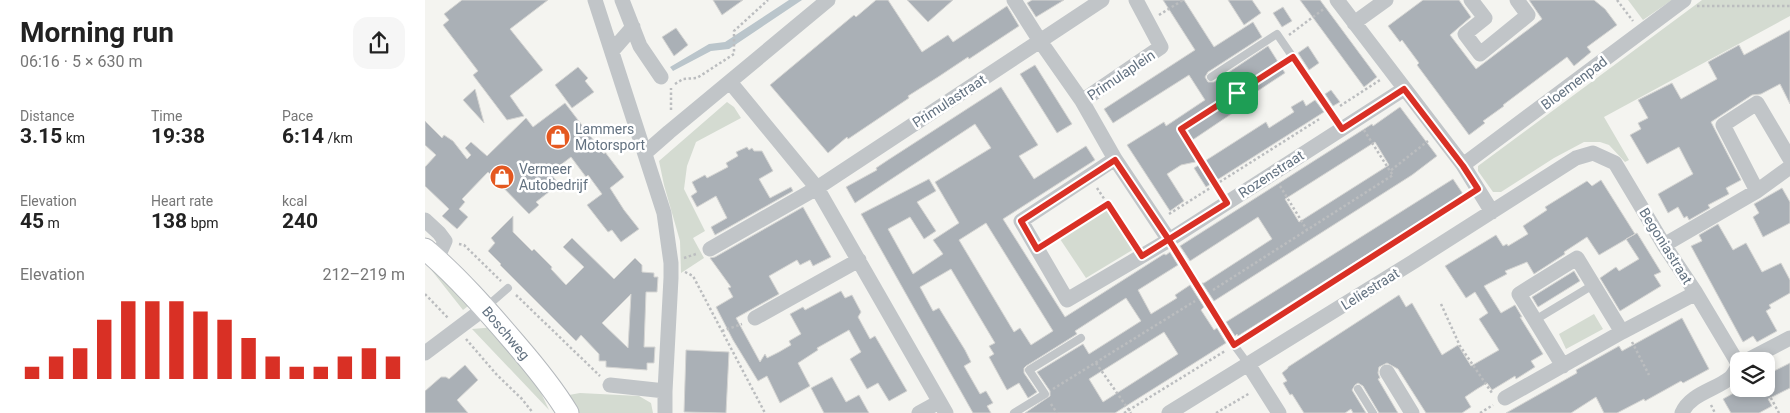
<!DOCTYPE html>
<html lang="en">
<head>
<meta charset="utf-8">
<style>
  :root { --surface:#fff; --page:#f6f6f6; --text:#222; --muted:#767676; --accent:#d93025 }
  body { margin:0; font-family:Roboto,sans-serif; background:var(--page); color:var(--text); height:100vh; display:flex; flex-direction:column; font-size:19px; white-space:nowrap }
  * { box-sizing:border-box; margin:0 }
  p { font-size:16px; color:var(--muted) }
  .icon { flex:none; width:28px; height:28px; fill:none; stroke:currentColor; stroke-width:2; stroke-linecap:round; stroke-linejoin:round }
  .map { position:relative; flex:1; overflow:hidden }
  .side { display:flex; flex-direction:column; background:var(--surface); width:425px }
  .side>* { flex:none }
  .tools { position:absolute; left:1305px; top:352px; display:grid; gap:10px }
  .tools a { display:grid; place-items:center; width:45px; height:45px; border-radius:10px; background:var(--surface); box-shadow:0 2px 8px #0003; font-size:25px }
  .pin { position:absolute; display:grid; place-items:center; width:42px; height:42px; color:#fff; margin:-21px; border-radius:10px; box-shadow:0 2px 8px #0006 }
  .round { display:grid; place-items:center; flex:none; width:52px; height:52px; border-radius:15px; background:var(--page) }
  .overview { display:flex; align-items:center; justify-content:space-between; height:85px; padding:0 20px }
  h1 { font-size:28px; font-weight:700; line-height:38px }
  .figures { display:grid; grid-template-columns:repeat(3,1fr); gap:8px; height:85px; padding:5px 20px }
  .figures div { display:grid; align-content:center }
  .figures b { font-size:21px; font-weight:700 }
  .figures small { font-size:14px; font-weight:400 }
  .figures p { font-size:14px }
  .chart { height:140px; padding:10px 20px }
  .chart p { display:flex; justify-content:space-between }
  .chart svg { width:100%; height:90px; margin-top:5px; stroke:var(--accent); stroke-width:6 }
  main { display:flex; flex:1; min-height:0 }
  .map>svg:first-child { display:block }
  .green { fill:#d4dbd1 }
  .water { fill:#bac5cb }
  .building { fill:#aab0b6; stroke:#d5d5d3; fill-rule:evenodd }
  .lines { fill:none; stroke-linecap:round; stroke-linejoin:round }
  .secondary-casing { stroke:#b4b8bc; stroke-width:23 }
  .path { stroke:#bbbdbf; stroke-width:2.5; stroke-dasharray:2.5 2.5; stroke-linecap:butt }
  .lane { stroke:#c1c5c8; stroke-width:8 }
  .street { stroke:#c1c5c8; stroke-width:15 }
  .secondary { stroke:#fff; stroke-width:21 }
  .route-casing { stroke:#fff; stroke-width:10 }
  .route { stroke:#d93025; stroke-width:6 }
  .labels { text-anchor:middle; stroke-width:5; stroke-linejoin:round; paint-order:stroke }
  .street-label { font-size:14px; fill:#637281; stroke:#fff }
  .poi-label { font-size:14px; fill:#637281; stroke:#fff; text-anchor:start }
</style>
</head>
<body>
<main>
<section class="side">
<div class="overview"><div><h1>Morning run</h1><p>06:16 · 5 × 630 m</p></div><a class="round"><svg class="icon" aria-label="share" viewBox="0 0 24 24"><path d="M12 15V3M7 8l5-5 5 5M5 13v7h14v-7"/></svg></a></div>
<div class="figures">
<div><p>Distance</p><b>3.15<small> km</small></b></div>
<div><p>Time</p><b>19:38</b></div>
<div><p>Pace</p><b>6:14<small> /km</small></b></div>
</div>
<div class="figures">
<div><p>Elevation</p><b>45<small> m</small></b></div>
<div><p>Heart rate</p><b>138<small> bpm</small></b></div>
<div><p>kcal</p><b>240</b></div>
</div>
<div class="chart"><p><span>Elevation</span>212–219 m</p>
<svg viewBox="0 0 160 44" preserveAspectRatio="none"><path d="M5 44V38M15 44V33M25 44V29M35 44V15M45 44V6M55 44V6M65 44V6M75 44V11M85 44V15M95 44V24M105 44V33M115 44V38M125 44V38M135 44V33M145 44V29M155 44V33"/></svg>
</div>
</section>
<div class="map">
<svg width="1365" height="413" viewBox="0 0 1365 413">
  <rect width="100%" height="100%" fill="#f4f4f0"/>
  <path class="green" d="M1203,0H1247L1218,20Z
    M1277,0H1365V16L1179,117L1204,160L1200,162L1184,145L1175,142H1159L1129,158L1076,192H1068L1053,171V166Z
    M302,102L309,107L316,118L271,142L262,166L259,189L280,231L268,238L279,258L256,273L255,241L239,185L234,161Z
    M683,208L709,249L661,278L635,239Z
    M0,262L47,303L38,310Z
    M1169,314L1178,329L1141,349L1134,334Z
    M71,327L112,384L124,410L47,329Z
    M155,393L214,396L226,403L228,413H153L144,395Z"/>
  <path class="water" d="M364,0H377L304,49L286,51L248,71L245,67L284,44L300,42Z"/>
  <path class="building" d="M37,0H123L85,29L118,70L85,96L99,116L82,120L48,75L53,71L18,25L24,20L19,14Z
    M288,0H318L297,15Z
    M451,0H463L497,52L523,35L528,42L582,6L594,26L544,59L543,57L513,77L483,96L484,98L423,139L422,137L403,153L345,85L429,15L431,17Z
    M482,0H528L503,22Z
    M607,0H639L611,17L602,3Z
    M738,0H759L789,47L828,22L837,37L783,72L780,77L783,82H789L843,46L860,73L825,96L827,100L763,143L775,161L756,165L742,174L759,201L745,211L702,145L739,122L741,126L780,100L764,75L688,123L679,109L770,50Z
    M803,0H827L836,13L819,25Z
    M875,0H895L952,77L939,87Z
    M998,0H1034L1046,17L1025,35L1051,69L1117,19L1104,0H1169L1180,9L1192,25L1162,47L1166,52L1149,66L1142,57L1078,105L1079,106L1058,121L1060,123L1044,135L992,65L994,63L977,40L975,42L963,26Z
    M858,7L867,21L857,27L848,13Z
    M251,28L263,45L249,56L237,37Z
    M1365,30V104L1355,84L1336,94L1327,95L1286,122L1316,180L1301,188L1304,194L1283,205L1285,208L1264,220L1262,216L1259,218L1253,207L1243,213L1233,194L1268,174L1254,147L1222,164L1205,135L1216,129L1213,123L1223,118L1213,100L1247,83L1256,99L1292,79L1283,62L1314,45L1319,55Z
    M883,46L894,63L884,70L873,53Z
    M610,65L647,124L632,133L595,74Z
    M153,67L163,78L160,81L169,92L147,108L130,85Z
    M576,87L613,145L594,156L609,179L661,146L670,160L578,219L640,317L739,254L741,255L745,252L753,265L713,290L726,314L752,298L750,295L765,285L779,307L776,310L789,330L792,328L801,343L690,413H600L625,396V391L612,372L658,344L664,354L716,321L701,298L650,331L652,334L601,366L599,368V373L612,392L603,398L594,383L582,390L564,357L569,354L564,346L570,343L526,269L495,287L508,311L514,308L540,350L546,362L539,366L555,394L561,391L568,403L562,406L566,413H548L436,214L504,179L511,191L492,202L511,231L499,239L485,217L463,229L488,274L518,254L508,240L534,223L510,182L566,148L550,124L430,203L421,187L452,170L451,168L463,160ZM561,223L628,331L606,345L595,328L589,332L534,240ZM739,332L753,354L678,402L664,379Z
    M50,89L59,123L38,100Z
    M906,90L915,102L908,106L900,94Z
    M878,100L881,106L890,100L899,112L781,187L769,168L841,122L844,128L869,112L866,107Z
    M140,103L179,154L180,152L199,177L185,188L199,210L214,229L196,242L187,230L183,232L162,205L177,194L163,175L161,177L146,157L125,173L134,184L111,202L114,205L104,214L63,172L37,199L40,202L34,209L43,217L32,229L17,216L24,209L0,186V167L11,155L0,145V121L17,138L19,135L28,141L42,159L46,155L40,148L46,142L62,156L101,118L108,127Z
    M975,107L1012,156L987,175L789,301L777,283H779L847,239L833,217L765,261L755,246L947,124L948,126ZM950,142L964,165L874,222L860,199Z
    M322,147L324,150L327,148L329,151H337L348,171L334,179L345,198L366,187L368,191L290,235L286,227L302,218L291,196L272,207L266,196L272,192L267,182L280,175L282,178L303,167L301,163L313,156L311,152Z
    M1028,179L1038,194L813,336L812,334L810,336L801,322Z
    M1176,180L1210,234L1174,255L1162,237L1139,252L1140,254L1109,274L1102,262L1080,271L1082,274L1059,286L1076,313L1090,305L1097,317H1095L1118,354L1106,361L1110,367L1091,379L1090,376L1067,390L1062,383L1052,389L1040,397L1046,407L1037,413H1001L973,369L962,363L954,367L953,373L955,378L953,379L973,413H954L938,386L933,383L930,385L927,390L941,413H928L926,409L920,413H879L867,394L865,395L858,383L862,381L857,373L863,368V367L974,295L981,307L987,303L1017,355L1033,345L1046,366L1074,350L1054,319L1063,313L1050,292L1041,298L1020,266L1071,235L1078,246L1082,244L1083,246L1103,234L1098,226L1122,210L1120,207L1162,181L1167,186Z
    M1357,188L1365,202V223L1338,237L1328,217L1334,213L1329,204Z
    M378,207L406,257L388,266L385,260L375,265L372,260L344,276L354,294L311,318L335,362L340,354L342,358L354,352L366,345L364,341L376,334L365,314L378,307L380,310L416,291L420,298L427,295L436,312L433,317L445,339L450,336L482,391L464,401L453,383L442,389L425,359L436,352L424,330L392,348L393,350L373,363L385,386L355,403L342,376L333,381L308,340L291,307L308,297L303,288L306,287L285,258L290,257Z
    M88,216V232L107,251L109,249L127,267L126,269L141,285L159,267L138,247L147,238L189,279L210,258L217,265V272L229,273V277H233L232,292H221L219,347H230L229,363H222V370L181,367V361H174V354L156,335L151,341L75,265L76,264L63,251L70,243L66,238ZM206,294L203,348L177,323Z
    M1293,224L1308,250L1321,243L1337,272L1356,263L1365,280V293L1344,305L1346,308L1341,311L1352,331L1332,342L1328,336L1318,342L1266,246L1277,241L1274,235Z
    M1212,233L1236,272L1229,275L1236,286L1195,311L1175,278L1191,267L1194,271L1214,259L1201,239Z
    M1149,271L1155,281L1113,307L1107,297Z
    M1257,318L1284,369L1273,375L1258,383L1256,381L1220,401L1219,399L1192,413H1179L1171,397L1146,413H1081L1152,373L1151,370L1178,355L1194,346L1197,351Z
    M261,350L304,352L301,413L259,412Z
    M1365,363V388L1343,399L1347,406L1334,413H1306L1298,399L1316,389H1348L1344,380L1347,378L1345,373Z
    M40,365L53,380L32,400L43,413H0V391L16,377H21L24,379Z
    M407,377L421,402L434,395L444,413H399L386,388Z"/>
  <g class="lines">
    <defs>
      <path id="secondary" d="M0,249C33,277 62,310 90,343C109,365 128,388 143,413"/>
    </defs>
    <use href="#secondary" class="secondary-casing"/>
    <path class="path" d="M1192,0L1208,21
      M1272,6H1365
      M734,15L758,0
      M864,35L900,8
      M250,84L258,79L272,78L309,54V31L343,0
      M915,106L955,80
      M246,110V88
      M939,130L965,171
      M855,186L882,230
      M672,188L709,244
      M795,190L756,129L859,63
      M744,214L896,118
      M625,241L683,204
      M34,244L39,245L76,281
      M259,258L271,254
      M260,272L268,276L340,413
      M788,290L968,175L965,171L1003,141
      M0,294L23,318
      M91,295L175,376
      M1016,304L1035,346L1067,393
      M297,331L317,324
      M41,339L72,375L97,399L108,413
      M817,340L1040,197
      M1207,342L1224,375
      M671,363L706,413
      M628,389L770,301
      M1341,389L1354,413
      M626,404L632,413
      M1286,405L1290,413
      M699,413L800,351
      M791,413L825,393
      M1055,413L1068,405"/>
    <path class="lane" d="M786,77L852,34L917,129
      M744,240L809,345L823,364
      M60,308L83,288
      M1110,320L1168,285
      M933,389L948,413
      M589,413L620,394L604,370L656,338"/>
    <path class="street" d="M170,0L239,213L246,263V278L240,391V413
      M197,0L215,46L236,77
      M677,0L615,41L657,101L736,47L711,0
      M912,0L1038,165L1067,212
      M1046,0L1060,18L1040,34L1055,54L1103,15L1092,0
      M929,23L961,0
      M187,51L208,27
      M305,82L392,188L521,413
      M657,101L690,159L744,240
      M220,153L244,132L403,0
      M690,159L596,221L642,300L744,240L979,89
      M1038,165L1259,0
      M1332,191L1298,125L1332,103L1365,159
      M0,220L14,233L20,241L12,259
      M1239,245L1332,191L1365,167
      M285,249L392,188L615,41L589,0
      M330,318L434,260
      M0,353L60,308
      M1321,361L1365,338
      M823,364L854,413
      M1138,366L1094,294L1152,258L1197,332
      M962,372L987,413
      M185,385L240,391
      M1080,398L1197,332L1271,293
      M494,413L514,402
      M744,413L991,260L1151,158L1168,153L1190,163L1239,245L1271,293L1314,365
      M1257,413C1265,394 1290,390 1305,378C1309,375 1311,369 1314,365"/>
    <use href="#secondary" class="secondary"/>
  </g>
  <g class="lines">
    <defs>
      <path id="route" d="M812,93L756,129L802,203L717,256L683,204L612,249L596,221L690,160L744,240L809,345L1053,189L1038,166L979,89L917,129L868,57L812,93"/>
    </defs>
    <use href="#route" class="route-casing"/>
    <use href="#route" class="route"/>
  </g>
  <defs>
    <symbol id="shop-disc" viewBox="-11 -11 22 22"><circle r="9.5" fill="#e45820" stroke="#fff"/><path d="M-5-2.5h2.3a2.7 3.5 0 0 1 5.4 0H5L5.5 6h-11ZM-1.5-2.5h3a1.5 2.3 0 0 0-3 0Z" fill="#fff"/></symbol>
  </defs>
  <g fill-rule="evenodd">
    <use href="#shop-disc" x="119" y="123" width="28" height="28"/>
    <use href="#shop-disc" x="63" y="163" width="28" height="28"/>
  </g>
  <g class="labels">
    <g class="street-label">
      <text transform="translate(696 75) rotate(-34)" y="5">Primulaplein</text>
      <text transform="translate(1149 83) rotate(-37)" y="5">Bloemenpad</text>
      <text transform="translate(524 101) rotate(-33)" y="5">Primulastraat</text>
      <text transform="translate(846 174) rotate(-33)" y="5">Rozenstraat</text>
      <text transform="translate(1241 246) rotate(58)" y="5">Begoniastraat</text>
      <text transform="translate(945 289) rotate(-32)" y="5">Leliestraat</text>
      <text transform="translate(81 333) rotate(50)" y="5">Boschweg</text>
    </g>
    <g class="poi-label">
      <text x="150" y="134">Lammers<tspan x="150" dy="16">Motorsport</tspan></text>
      <text x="94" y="174">Vermeer<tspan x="94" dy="16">Autobedrijf</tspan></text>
    </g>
  </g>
</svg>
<div class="tools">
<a><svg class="icon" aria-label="layers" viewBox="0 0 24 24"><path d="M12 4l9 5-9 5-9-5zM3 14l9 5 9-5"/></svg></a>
</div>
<div class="pin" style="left:812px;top:93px;background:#1e9e55"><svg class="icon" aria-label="arrive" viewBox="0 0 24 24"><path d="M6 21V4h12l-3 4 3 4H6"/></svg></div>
</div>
</main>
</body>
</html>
